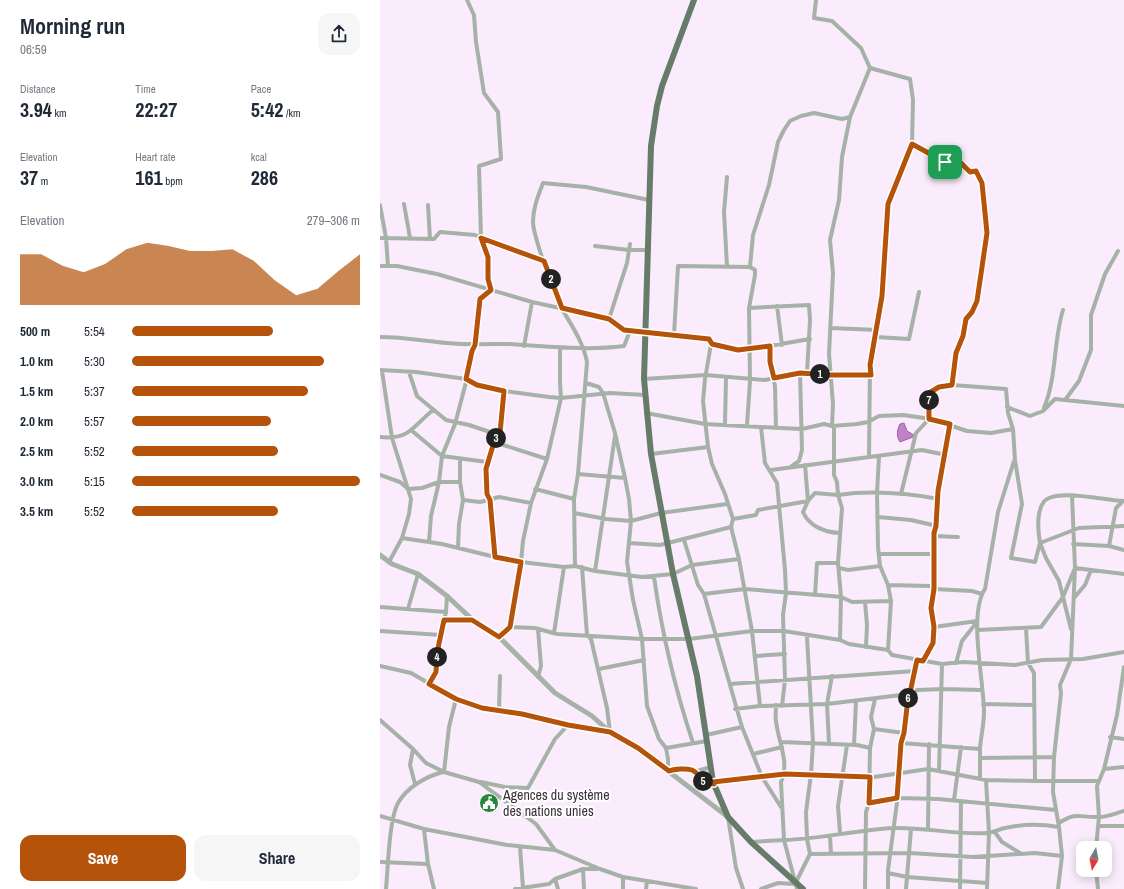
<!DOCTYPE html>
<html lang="en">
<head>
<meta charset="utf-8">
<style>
  :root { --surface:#fff; --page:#f6f6f7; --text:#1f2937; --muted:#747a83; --accent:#b45309 }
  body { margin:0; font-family:"Archivo Narrow",sans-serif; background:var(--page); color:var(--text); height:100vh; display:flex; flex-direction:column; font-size:15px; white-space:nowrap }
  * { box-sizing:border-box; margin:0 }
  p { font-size:13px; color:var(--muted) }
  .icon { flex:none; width:22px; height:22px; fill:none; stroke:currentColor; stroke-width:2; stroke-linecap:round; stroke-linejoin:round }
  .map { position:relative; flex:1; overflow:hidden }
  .sheet { display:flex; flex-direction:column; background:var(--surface); width:380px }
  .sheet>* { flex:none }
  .needle { width:26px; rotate:190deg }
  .buttons { position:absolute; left:696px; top:841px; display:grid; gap:8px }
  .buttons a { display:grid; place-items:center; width:36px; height:36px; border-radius:8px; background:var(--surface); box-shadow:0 2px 10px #0003; font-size:20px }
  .pin { position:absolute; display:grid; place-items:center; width:34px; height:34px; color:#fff; margin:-17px; border-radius:8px; box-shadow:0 2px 6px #0006 }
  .km { position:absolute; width:20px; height:20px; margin:-10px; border-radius:50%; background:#222; color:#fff; font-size:11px; line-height:20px; text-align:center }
  .round { display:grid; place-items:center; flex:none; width:42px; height:42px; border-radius:12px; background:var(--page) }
  .headline { display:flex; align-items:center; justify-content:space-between; height:68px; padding:0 20px }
  h1 { font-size:22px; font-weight:800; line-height:30px }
  .figures { display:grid; grid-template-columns:repeat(3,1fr); gap:6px; height:68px; padding:4px 20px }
  .figures div { display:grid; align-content:center }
  .figures b { font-size:20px; font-weight:800 }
  .figures small { font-size:11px; font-weight:400 }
  .figures p { font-size:11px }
  .chart { height:112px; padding:8px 20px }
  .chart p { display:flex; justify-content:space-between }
  .chart svg { width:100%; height:72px; margin-top:4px; fill:var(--accent); opacity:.7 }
  .action { display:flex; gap:8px; margin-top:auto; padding:8px 20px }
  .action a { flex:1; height:46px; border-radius:12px; background:var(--accent); color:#fff; font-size:16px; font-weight:800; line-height:46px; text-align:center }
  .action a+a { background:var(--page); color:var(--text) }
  ul { padding:0 20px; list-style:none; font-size:13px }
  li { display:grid; grid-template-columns:64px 48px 1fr; align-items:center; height:30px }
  li i { height:10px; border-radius:5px; background:var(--accent) }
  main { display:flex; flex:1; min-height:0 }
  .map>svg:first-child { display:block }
  .water { fill:#c180c9; stroke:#99689f }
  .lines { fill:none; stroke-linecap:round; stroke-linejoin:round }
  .minor { stroke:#a6b1a7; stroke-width:4 }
  .tertiary { stroke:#a6b1a7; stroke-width:5 }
  .primary { stroke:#677b69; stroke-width:6 }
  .route-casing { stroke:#fff; stroke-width:8 }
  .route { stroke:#b45309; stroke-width:5 }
  .labels { text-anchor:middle; stroke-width:4; stroke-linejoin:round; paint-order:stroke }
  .poi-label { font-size:14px; fill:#3b313c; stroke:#fff; text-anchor:start }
</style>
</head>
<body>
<main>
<section class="sheet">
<div class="headline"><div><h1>Morning run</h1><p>06:59</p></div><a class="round"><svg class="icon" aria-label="share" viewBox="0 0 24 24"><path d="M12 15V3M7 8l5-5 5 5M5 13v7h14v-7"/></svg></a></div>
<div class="figures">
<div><p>Distance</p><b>3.94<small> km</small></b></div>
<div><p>Time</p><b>22:27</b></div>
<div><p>Pace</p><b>5:42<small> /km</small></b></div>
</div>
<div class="figures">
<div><p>Elevation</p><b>37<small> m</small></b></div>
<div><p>Heart rate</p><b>161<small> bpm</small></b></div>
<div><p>kcal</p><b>286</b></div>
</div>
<div class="chart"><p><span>Elevation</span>279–306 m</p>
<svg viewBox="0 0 160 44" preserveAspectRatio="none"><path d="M0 44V13L10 13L20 20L30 24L40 19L50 10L60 6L70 8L80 11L90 11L100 10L110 17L120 29L130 38L140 34L150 23L160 13V44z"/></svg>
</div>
<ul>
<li><b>500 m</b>5:54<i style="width:62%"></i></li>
<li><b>1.0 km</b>5:30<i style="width:84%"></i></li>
<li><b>1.5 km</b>5:37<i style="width:77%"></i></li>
<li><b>2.0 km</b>5:57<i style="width:61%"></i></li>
<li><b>2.5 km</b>5:52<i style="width:64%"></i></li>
<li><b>3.0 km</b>5:15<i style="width:100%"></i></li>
<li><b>3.5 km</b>5:52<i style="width:64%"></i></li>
</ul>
<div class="action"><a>Save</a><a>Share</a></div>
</section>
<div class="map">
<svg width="744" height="889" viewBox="0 0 744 889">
  <rect width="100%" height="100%" fill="#faecfc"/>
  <path class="water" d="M524,423L527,431L534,435L533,437L520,442C516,436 517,430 520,424Z"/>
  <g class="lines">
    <path class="minor" d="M436,0L434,18L452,21L481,48L490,68L530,79L533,100L532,144L565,162L581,163L591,172L596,171L602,183L607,233L597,301L592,312L586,319L583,336L576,353L572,385L559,387L549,393V419L536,433L521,494
      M24,204L30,238
      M0,205L6,238L8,266
      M48,205L50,239
      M0,238L54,239L60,232L95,235L164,261
      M215,246L249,250H269
      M0,266H17L57,274L152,302L217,316L229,319L244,330L330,340L331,344L325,379L323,401L328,447L332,464L345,494L353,519L351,527L359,559L372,631L380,706
      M347,266L344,212L347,177
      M397,306L402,345
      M369,308L429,305L430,320L427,373
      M229,319L247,263L250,244
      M450,328L498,330
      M294,335L298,266L370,267
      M0,337C23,337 44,341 67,343C87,345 108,344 128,344C167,346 205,351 244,346L250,331
      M496,337L529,339L539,292
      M331,344L365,350L430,339
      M144,346L152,302
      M390,346V362L395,386L396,428
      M180,348V383L181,398L167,459L151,503L143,541L141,562L184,567L195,566L215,571L262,577L293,574L312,565L359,559
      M0,370L36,372L86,379L97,385L124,391L169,397L181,398L230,393L265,395
      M2,371L12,438L31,499L29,514L22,538L9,562
      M29,372L37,396L66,420L89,425L119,435
      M264,379L326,375L385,380L420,373L450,375H491
      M206,383L219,387L223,393L235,433L245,478L249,499L251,521L247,562L253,600L262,639L267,706L279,739L286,748L288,759V770
      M572,385L626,389L628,413L633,429L635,460L642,504L631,558L655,562L660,543L666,558L679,581L691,629
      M124,391L120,433L114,442L106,469L107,493L110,500L115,557L141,562L130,627
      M685,400L699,381L711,350V315L725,274L738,251
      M627,407L650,416L663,411L675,399L744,406
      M664,408C677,377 673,342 683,310
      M266,413L325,424L400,428L422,429L444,424L452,426L477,424L488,422L499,416L523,415L551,419L587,431L611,433L633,429
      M345,424L346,378
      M367,425L370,381L369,308L375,275V270L370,267L373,235L389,185L398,142L404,130L410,121L421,116L434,113L462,119L470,117
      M452,426L453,404L449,354L453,273L450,240L459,200L462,157L470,117L490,68
      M454,426V475L457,482L458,495C492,490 525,493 559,499
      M381,427L385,463L397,483L405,570L406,593L403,615L405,680L402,706
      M31,430L62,456L107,462
      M0,437C30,440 32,427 53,410
      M114,442L167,459
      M271,454L328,447
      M489,457L490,365L502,296L508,204L532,144
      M499,457L497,493L498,547L500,566L508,585L511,601L508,650
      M425,465L428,501L423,512C429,526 444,532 459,533
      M412,466L419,461L422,450L420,373
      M391,470L542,450L566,455
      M198,474L245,478
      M0,475L20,482L28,489L42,488L59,482L62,456L75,424L89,371L92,351L95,345L100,299L111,290L108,279V257L101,238L99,166L121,159L118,112L104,93L96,42L94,15L87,0
      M155,489L194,499
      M83,500L100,502L119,497L151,503
      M744,501C727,501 672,487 663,503C656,514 658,531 660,543L699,528L744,526
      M194,513L226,519L251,521L281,513L347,504
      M498,517L531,520L557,526
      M353,519L376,515L378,510L428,501L435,493L458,495L462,508L458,563L461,597L460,640
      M554,536L578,537
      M22,538L62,544L115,557
      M304,540L318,585L324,594L362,727L382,777L401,807
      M49,542L51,516L59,482H80
      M249,543L280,545L351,527
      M693,544L729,546L744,550
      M729,546L736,508L742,502
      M78,548L79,524L83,500L80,482V459
      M499,554H554
      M195,566L194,499L198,474L207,362C203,342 192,326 182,309C175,297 153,235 153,222C153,208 158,196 163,183L206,187L269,200
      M459,568L468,570L500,566
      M215,571L235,436
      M274,577C282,633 295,689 313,743
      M508,585L550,586L554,589L592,591L602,594
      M324,594L365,589L451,596L461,597L472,602L511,601
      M435,595L437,563H458
      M694,598L705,585L711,570
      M485,602L487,625L486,647
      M0,607L66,612
      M28,609L38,574
      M64,620H92
      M554,627L597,621
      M646,628L648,663L654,673L655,781H717
      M158,629L161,666L158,677
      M598,630L661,627L683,597L695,568L744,574
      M0,631L61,635
      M174,633L184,567
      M119,637L130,627L155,628L177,634L262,639H309L372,631H404L460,640L469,644L508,650L512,655L562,664L583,662L635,665L662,660L703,659L744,652
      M376,656L405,654
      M543,661L553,643L554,627L551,608L554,589V533L557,526L558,491L570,424
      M576,663L582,641L597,622
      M0,666L31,673L76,699L101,708L142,714L188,725L230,732L227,708L211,639L207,635L202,567
      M219,669L264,660
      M49,684L56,672L57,653L66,612L67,596
      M350,684L535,671
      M603,704L654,705
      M355,709L380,706L447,704L521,695L538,690L563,689L602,690
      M119,710L120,676
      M0,720L33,749L46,763L64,772L99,782L156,824L175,850L220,869L243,877L316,889
      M494,729L524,733
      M326,735L362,727
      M730,737L744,739
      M401,742L477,745L490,748
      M449,743L447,704L452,676
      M521,743L600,749
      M474,745L476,701
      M286,748L327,741
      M33,749L30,765L35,784
      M373,754L402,747
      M600,758L674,757
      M724,769L744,767
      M312,770L321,780L334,784
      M289,771L294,769L317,771L331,767
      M559,771L562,664
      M64,772L69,727L76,699
      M600,779C600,769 600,758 600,748C601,736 604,724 604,712C604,681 588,614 605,589L618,512L634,461
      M606,780L609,833L607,889
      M101,782L125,787L148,788L175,739L188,725
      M333,782L405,774L494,777L548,769L606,780L655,781
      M574,800L581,747
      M489,803L517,798L558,799L676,810
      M0,816L44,829L48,864L54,889
      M348,817L356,868L363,889
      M679,823C697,811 700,818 719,817C727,817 736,813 744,811
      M718,826H744
      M44,829L127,845L175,850
      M548,830L549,744
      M614,831L622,842L640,853
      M460,833L458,806L467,745
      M450,836L451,854
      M371,842L404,840L401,782C410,762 398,741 396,721C395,716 396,711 396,705
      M140,847L143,888
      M716,848L719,817L717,786L724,769L737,715L744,667
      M430,854L530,853L593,857L655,853L682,856
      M0,862L48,864
      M203,869L204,889
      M716,870L718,889
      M508,873L527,877L607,883
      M243,877V889
      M175,879L178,889
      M6,889C8,868 9,819 18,803C27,787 47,776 63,772
      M135,889L169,884L175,879L203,869H217
      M266,889L267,881
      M381,889L398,883L415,884L430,854L427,839L426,812L431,774L433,743L427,637
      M417,889L404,840C441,839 476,830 513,828C544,827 576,835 607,833C613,833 619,829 625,828C642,824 662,824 679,827
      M485,889L486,812L489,803L490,748L494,729L491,717L495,699
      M508,889V870L518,795L520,750L537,660
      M526,889L531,829
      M580,889L581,801
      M678,889L682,856L679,827L673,792L674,757L681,693L680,685L691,659L695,568L692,495"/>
    <path class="tertiary" d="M0,555L12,564L38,574L67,596L96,623L119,637L175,693L212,716L230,732L258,748L348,817"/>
    <path class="primary" d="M314,0L282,86L277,106L271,146L264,379L271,454L293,574L317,676L333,782L348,817L371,842L423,889"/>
  </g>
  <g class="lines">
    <defs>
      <path id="route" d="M532,144L565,162L581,163L590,172L596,171L602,183L607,233L597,301L592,312L586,319L583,336L576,353L572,385L559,387L549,393V419L570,424L558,491L556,526L554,533V589L551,608L554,627L553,643L543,661L537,660L527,707L524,733L521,743L517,798L489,803L490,777L405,774L333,782L334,784C319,781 321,774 312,770C306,768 294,769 289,771L258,748L230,732L188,725L142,714L102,708L76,699L49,684L56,672L57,653L64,620H92L119,637L130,627L141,562L115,557L110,500L107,494L106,469L114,442L120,433L124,391L97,385L86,379L92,351L95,345L100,299L111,290L108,279V257L101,238L164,261L182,308L229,319L244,330L329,339L332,344L358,350L390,346V362L394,378L420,373L450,375H491L490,365L502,296L508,204Z"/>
    </defs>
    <use href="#route" class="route-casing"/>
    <use href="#route" class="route"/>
  </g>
  <defs>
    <symbol id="civic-disc" viewBox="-11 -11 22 22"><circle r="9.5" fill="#268639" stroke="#fff"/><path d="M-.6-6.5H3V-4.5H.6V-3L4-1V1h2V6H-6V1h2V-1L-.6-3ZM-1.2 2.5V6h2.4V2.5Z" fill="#fff"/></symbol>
  </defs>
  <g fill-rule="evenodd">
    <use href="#civic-disc" x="98" y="792" width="22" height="22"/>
  </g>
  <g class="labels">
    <g class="poi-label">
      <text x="123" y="800">Agences du système<tspan x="123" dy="16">des nations unies</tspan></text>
    </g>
  </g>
</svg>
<div class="buttons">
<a><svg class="needle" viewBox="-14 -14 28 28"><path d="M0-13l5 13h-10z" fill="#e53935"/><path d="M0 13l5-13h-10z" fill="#747a83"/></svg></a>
</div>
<div class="pin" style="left:565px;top:162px;background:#1e9e55"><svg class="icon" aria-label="arrive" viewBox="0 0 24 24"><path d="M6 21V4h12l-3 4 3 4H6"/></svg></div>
<b class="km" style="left:440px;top:374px">1</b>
<b class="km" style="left:171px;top:279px">2</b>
<b class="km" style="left:116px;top:438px">3</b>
<b class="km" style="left:57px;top:657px">4</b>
<b class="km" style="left:323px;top:781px">5</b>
<b class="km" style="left:528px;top:698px">6</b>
<b class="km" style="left:549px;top:400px">7</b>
</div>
</main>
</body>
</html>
